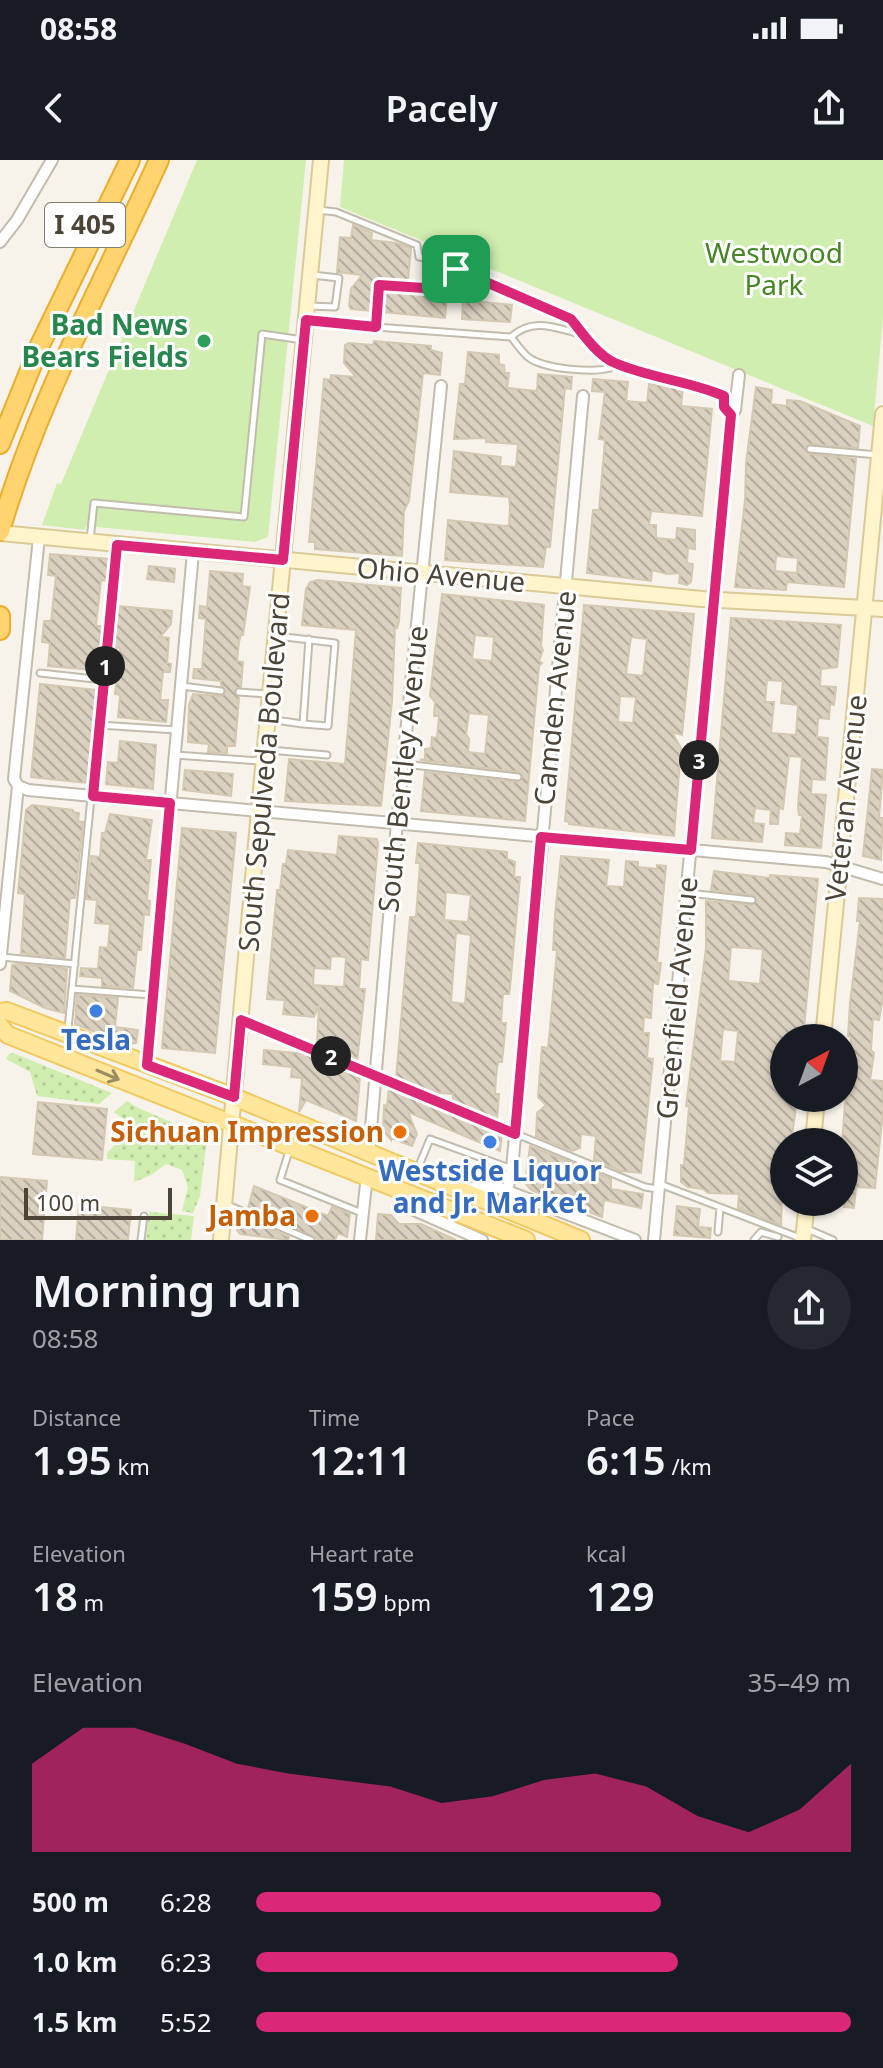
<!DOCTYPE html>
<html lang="en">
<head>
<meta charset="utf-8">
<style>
  :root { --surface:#171b24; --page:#242831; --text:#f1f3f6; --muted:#9ea1a6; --accent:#db2777 }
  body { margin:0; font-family:"Noto Sans",sans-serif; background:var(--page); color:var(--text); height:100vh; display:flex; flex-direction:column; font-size:30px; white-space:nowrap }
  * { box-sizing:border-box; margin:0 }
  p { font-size:26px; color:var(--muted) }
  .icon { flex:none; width:44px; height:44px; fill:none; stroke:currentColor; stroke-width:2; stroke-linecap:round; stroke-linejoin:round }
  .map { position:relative; height:1080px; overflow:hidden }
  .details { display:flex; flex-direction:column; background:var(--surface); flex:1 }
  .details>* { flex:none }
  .needle { width:52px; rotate:41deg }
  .buttons { position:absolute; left:770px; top:864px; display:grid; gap:16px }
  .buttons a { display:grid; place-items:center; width:88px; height:88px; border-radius:50%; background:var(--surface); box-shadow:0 2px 6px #0004; font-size:40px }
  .scale { position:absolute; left:24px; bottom:20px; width:148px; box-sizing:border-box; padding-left:8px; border:4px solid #4c4537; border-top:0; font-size:22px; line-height:28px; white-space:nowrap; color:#4c4537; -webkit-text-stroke:6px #fff; paint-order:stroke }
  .pin { position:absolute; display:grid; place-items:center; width:68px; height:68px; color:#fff; margin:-34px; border-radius:16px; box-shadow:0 4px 12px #0006 }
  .km { position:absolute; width:40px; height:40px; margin:-20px; border-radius:50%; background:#222; color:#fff; font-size:22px; line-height:40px; text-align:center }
  .round { display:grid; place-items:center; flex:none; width:84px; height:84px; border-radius:42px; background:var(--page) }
  .overview { display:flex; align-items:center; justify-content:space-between; height:136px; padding:0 32px }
  h1 { font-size:44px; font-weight:600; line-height:60px }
  .figures { display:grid; grid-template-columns:repeat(3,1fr); gap:12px; height:136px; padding:8px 32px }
  .figures div { display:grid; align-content:center }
  .figures b { font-size:40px; font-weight:600 }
  .figures small { font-size:22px; font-weight:400 }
  .figures p { font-size:22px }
  .chart { height:224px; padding:16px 32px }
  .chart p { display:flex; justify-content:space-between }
  .chart svg { width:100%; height:144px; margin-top:8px; fill:var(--accent); opacity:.7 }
  ul { padding:0 32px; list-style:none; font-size:26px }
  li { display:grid; grid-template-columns:128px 96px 1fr; align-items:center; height:60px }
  li i { height:20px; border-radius:10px; background:var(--accent) }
  .status { display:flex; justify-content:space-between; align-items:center; height:56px; padding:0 40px; background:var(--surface); direction:ltr }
  .status svg { height:22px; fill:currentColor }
  header { display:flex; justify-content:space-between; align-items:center; height:104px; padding:0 32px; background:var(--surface); font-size:36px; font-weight:600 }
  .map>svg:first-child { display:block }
  .grass { fill:url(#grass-dots) }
  .green { fill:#d0eeb0 }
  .building { fill:url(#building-back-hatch); stroke:#d5c8b1; stroke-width:2; fill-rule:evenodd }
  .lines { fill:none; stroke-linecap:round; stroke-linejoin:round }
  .lane-casing { stroke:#c3bcac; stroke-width:9 }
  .street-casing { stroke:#c3bcac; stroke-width:14 }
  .secondary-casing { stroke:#dbca96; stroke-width:18 }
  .primary-casing { stroke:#f0c95f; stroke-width:20 }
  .highway-casing { stroke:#edad2e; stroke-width:22 }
  .lane { stroke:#fff; stroke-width:5 }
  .street { stroke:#fff; stroke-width:10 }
  .secondary { stroke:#fff4cc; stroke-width:14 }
  .primary { stroke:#ffe69b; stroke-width:16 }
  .highway { stroke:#ffd36d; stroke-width:18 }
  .oneway { stroke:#9d8d64 }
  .route-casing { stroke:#fff; stroke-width:16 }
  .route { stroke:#db2777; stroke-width:10 }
  .leisure-dot { fill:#2e9e5b; stroke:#fff; stroke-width:3 }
  .shop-dot { fill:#3f7fe0; stroke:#fff; stroke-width:3 }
  .food-dot { fill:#e8710a; stroke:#fff; stroke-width:3 }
  .labels { text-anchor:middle; stroke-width:6; stroke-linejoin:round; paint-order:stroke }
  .shield { fill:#fff; stroke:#827d73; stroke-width:2 }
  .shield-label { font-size:26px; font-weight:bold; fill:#4c4537 }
  .park-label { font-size:28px; fill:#458523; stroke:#fff }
  .leisure-label { font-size:28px; font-weight:bold; fill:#27864d; stroke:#fff; text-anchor:end }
  .street-label { font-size:28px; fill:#4c4537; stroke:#fff }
  .shop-label { font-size:28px; font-weight:bold; fill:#366cbe; stroke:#fff }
  .food-label { font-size:28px; font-weight:bold; fill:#c56008; stroke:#fff; text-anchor:end }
</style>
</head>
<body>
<div class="status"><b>08:58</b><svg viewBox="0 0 49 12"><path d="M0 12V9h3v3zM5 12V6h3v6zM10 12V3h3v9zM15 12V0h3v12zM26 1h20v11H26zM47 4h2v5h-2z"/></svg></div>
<header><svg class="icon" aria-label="back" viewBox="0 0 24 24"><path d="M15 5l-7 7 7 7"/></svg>Pacely<svg class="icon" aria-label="share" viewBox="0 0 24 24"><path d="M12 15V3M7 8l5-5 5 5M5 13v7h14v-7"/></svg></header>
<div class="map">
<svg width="883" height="1080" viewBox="0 0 883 1080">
  <defs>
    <pattern id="grass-dots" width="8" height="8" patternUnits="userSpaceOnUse" patternTransform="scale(2)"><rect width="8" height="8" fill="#d0eeb0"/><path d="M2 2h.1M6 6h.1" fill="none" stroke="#b4cd98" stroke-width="1.8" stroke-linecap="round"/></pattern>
    <pattern id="building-back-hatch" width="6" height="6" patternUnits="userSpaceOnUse" patternTransform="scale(2)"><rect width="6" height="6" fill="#dad0bf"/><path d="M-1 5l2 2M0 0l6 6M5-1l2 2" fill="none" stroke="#b3ab9c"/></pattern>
  </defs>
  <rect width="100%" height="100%" fill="#f7f3eb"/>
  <path class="grass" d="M13,893L112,933L99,944L37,936L30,912L6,899L9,894Z
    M127,941L138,948L207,977L200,1036L193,1053L182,1051L188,1027L182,1010L166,1004L151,1015L134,1022L135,1001L107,999V993L127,972L130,964L114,952Z
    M149,1052L194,1056L191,1080H146Z"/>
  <path class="green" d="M197,0H306L268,377L255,382L86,366L85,370L42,365L57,323L61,324Z
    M344,0H883V158L873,266L340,47Z"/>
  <path class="building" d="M353,65L372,73L371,80L396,83L411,88L408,121L376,120L372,151L351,149L349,146L351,129L362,115L337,112L340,77L351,78Z
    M384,131L447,136L445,158L383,152Z
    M463,140L512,145L510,162L462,159Z
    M374,181L431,186V190L442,193L440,215L423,213L409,341L404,351L402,396L315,389V382H309L324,219L331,220V215L356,217L344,203L345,185L349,183L373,185Z
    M468,192L499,195V204L504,205L505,213H509L507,228L537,231L538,214L572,217L571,229L565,228L550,387H546L543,407L445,400L448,360L506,366L509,365L510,348L509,337L450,332L454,291L501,297L500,306L516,307L518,284L486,282V278L454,279L460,224H465Z
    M593,219L628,222L626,241L647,243L649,224L676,227L683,228L681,246L712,249L702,356L651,351L649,365H656V378L676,380L677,368L695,370V389L688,388L687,403L693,404L691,422L687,425L679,423L680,413L667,414L652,410L651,421L587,413L593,350H599L605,280L599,279L605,232L592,231Z
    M756,227L772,230L771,244L787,246V240L800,241L860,266L858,288L810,284L805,288L810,294L856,299L844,427L787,422L786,430L735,427L745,340L746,303ZM776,396L798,398L797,413L775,411Z
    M50,394L109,399L107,421L101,420L96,466H102L100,488L95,487L93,510L48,506L50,483L42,482L44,461H51L56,416L48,415Z
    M149,406L175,409L174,422L147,419Z
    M210,411L243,414L242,426L250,427L243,475L241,474L239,482L237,501L243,502L241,527L234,531L239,538L235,586H227V593L208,592L209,584L188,582L189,545L193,534L221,536L226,531L221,525V521L193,518L194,509H202L206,459L199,458L200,446L207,447Z
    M318,420L401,428L399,461L397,468L395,467L392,541L381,646L285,641L289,599L345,604L356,470L302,465L306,429L310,422Z
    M442,434L544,445L541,486L543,490L539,501L542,503L539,506L525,661L421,651L425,612L517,622L523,617L519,612L420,600L425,599V589L431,588L432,577L437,578L439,556H434L435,542L430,536ZM475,475L494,477L492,501L472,499ZM469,553L489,555L485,594L468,592L469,579L466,574Z
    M584,445L694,454L682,575L672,572L681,588L674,676L569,664V662L565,661ZM631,477L647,479L643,516L626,514ZM620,536L636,537L633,563L618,562Z
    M118,446L172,451L171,464L160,477L169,478L167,503L171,504L170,512H163L160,540H168L166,562L118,557L120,535L115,534L120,488L111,487Z
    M731,458L841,465L837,507L821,509L820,526L836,527L834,545L830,544L829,559L818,558L817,577L828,578L825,620L812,619L811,634L826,635L821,688L785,685L786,673L800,674L802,655H799L798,646L802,597L789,596L783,649L779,648L778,664H770L771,650L755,648L753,663L764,664L762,682L712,678ZM767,520L783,521L781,543L798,545L796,575L771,573L774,542H765Z
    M40,524L96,530L87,623L31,617Z
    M120,581L156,585L153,629L106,624L108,602L118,603Z
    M872,609L883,610L879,658H883L881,700L863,696Z
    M185,610L233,614L231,636L183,630Z
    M32,645L73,650V652L79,653L78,661L83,662L75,738H70L65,798L21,793L25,734L18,733L26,650Z
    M110,654L152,660L146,700H151L147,740L150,741L149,755L144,754L141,790H137L133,828L102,826V818L80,816L81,808L98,809L100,787L108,788L110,764L95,763L97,740L86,739L91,696L100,697L102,673H105Z
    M182,668L236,673L215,893L162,888Z
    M339,676L377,679L378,683L368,800L361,799L359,829H365L357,902L317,884L319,845L314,857L283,854L285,840L267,839L277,730H280L283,704H286L288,690L337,695ZM331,796L346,797L344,827L313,825L314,808L330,809Z
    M418,683L507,692V699L515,702L514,717H520L510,828L509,834H503L501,863H506L502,902H498L496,917L495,934H499L497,960L453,942V934L428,932L396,918L410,757H416L420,703H416ZM446,732L471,735L468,762L444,760ZM456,773L471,775L465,844L451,842Z
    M561,696L609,700L606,726L624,727L626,701L638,702V707L657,709V705L666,706L657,803H661L658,824L653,823L651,858L644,857L643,873H649L647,898L653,899L641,1013L621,1011L594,1000L596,976L581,974L580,988L572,991L536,976L537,953L546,945L538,937L539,924L542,887L548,888L550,868L557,790H553L555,755Z
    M714,711L769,718L770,715L818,719L803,878H784V938H796V948L791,982H784L781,1065L738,1048L739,1034L708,1033L703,1029L688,1027L681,1022V1005H684L689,947L686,946L706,788V741L752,745L757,740L753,735L711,730ZM731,787L763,789L760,824L728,821ZM723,869L738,871L735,902L720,901Z
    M859,738L883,739V837L879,860L873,859L871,890L874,893L870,920L883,921V951L875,1028L856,1027L854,1048L844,1047V982H842L848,905H845L846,894H850L851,877L848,876L850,843L860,761H857Z
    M20,804L67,809L64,853L45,848L10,831L12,805Z
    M77,835L118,838L115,867L138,870L136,883L125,884L75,864Z
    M264,890L306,894L360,917L356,961L306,940L299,952L302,918L291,917L292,907L263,904Z
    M389,928L502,974L500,991L408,952L417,974L412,986L391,978V980L383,970L384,945L387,946Z
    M38,942L107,949L102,1000L33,994Z
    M530,986L611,1019V1029L643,1034L641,1048L604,1040L602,1057L531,1030L525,1023Z
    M0,1017L47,1021L42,1080H0Z
    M254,1026L328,1056L332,1047L350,1054L347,1077L338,1073L335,1080H320L248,1048Z
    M79,1045L131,1050L128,1080H76Z
    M677,1046L700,1049L698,1067L711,1068L710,1078L674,1075Z
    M378,1054L391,1055L399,1064H421L456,1080H376Z
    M238,1055L289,1077L288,1080L240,1074L237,1070Z"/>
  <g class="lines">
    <defs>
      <path id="lane" d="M318,50L336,52L417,85L419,97L440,101L571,159C582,173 598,196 615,203C650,218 689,221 724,236V247L731,255
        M309,146L335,147L339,118L312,115
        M307,160L376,167L379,125L454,130L456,109
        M376,167L511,177C516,183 522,192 528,197C543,209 592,213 610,208L612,202
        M511,177C533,157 555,168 581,174
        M810,289L878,295
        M90,380L94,343L244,357L262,174L303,180
        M277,476L335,483L328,566L303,564L309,479
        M40,513L104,520
        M182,526L221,531
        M239,532L266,534
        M268,559L303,564
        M99,565L176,570
        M269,590L327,595
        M175,595L261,601
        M404,604L518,617
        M688,733L752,740
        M1,797L75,804
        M72,829L151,835
        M242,861L645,1027L658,1029
        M68,869L116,386
        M290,988L280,1020L362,1053
        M418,1008L430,979L512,1009
        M660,1024L800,1078
        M225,1044L311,1080
        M805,1068L833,1080
        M718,1072L720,1047
        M141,1080L144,1056
        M754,1080L761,1072L778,1077"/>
      <path id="street" d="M0,82L17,60L52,0
        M18,626L28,630L93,636L826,702L883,719
        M0,804L18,626L14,619L39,377
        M147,905L193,392
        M369,992L397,663L441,226
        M397,1029L414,1050L482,1080
        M463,1029L494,1026L635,1080
        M507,1031L512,1009L583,236
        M360,1080L367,1015
        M654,1080L731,255L735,250L739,215"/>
      <path id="secondary" d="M0,373L702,439L883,449
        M823,878L883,254
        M813,982L817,938
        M221,1080L259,650L321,0
        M803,1080L807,1042"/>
      <path id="primary" d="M0,852L7,851L234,937L581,1080
        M0,866L8,875L526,1080"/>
      <path id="highway" d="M0,284L40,185L130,0
        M0,371C38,240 103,123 159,0
        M0,456V470"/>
    </defs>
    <use href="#lane" class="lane-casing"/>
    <use href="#street" class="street-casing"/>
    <use href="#secondary" class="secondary-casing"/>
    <use href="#primary" class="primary-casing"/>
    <use href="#highway" class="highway-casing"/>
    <use href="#lane" class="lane"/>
    <use href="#street" class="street"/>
    <use href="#secondary" class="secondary"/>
    <use href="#primary" class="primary"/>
    <use href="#highway" class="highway"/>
  </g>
  <defs><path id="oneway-shaft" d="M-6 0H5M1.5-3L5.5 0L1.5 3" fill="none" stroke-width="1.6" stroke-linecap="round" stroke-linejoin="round" transform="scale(2)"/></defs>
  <use class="oneway" href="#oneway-shaft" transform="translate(108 915) rotate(23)"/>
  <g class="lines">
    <defs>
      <path id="route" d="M456,109L571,159C582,173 598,196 615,203C650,218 689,221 724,236V247L731,255L691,690L541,677L515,974L241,860L234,937L147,905L170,643L93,636L117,385L283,400L306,160L376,167L379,125L454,130Z"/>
    </defs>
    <use href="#route" class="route-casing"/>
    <use href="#route" class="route"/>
  </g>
  <circle class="leisure-dot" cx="204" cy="181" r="8"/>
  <g class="shop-dot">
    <circle cx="96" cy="851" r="8"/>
    <circle cx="490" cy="982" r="8"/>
  </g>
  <g class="food-dot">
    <circle cx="400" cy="972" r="8"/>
    <circle cx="312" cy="1056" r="8"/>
  </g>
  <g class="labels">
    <rect class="shield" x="45" y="43" width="80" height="44" rx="6"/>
    <g class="shield-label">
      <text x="85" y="74">I 405</text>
    </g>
    <g class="park-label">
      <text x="774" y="103">Westwood<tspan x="774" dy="32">Park</tspan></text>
    </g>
    <g class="leisure-label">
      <text x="188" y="175">Bad News<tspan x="188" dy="32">Bears Fields</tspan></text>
    </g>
    <g class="street-label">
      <text transform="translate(441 415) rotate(5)" y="10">Ohio Avenue</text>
      <text transform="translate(555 538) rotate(-84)" y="10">Camden Avenue</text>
      <text transform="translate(403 609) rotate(-84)" y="10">South Bentley Avenue</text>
      <text transform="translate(264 612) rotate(-85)" y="10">South Sepulveda Boulevard</text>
      <text transform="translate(846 638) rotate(-84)" y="10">Veteran Avenue</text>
      <text transform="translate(677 838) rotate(-85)" y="10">Greenfield Avenue</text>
    </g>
    <g class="shop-label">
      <text x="96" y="890">Tesla</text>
      <text x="490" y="1021">Westside Liquor<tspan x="490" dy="32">and Jr. Market</tspan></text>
    </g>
    <g class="food-label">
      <text x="384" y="982">Sichuan Impression</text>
      <text x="296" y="1066">Jamba</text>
    </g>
  </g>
</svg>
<div class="buttons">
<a><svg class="needle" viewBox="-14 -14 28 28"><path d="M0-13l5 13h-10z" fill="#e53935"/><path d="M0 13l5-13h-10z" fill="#9ea1a6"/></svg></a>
<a><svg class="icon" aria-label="layers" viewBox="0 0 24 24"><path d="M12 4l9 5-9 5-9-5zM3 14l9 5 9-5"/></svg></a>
</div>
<div class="scale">100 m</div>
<div class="pin" style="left:456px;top:109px;background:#1e9e55"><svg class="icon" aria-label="arrive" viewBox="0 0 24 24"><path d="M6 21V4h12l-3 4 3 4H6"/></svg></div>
<b class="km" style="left:105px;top:506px">1</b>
<b class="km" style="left:331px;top:896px">2</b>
<b class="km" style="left:699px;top:600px">3</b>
</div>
<section class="details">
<div class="overview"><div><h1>Morning run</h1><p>08:58</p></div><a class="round"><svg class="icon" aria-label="share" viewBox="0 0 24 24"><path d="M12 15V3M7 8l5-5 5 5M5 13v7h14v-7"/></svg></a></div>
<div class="figures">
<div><p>Distance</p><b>1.95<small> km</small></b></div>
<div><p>Time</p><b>12:11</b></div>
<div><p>Pace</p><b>6:15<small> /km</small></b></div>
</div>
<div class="figures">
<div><p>Elevation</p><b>18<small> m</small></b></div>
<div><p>Heart rate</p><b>159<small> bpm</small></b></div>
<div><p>kcal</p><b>129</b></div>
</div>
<div class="chart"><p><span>Elevation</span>35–49 m</p>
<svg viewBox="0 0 160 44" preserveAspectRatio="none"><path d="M0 44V17L10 6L20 6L30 11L40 17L50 20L60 22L70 24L80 29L90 27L100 22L110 20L120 24L130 33L140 38L150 31L160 17V44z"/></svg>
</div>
<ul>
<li><b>500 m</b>6:28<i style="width:68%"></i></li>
<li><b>1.0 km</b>6:23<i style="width:71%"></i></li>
<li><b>1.5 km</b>5:52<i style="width:100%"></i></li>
</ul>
</section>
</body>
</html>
